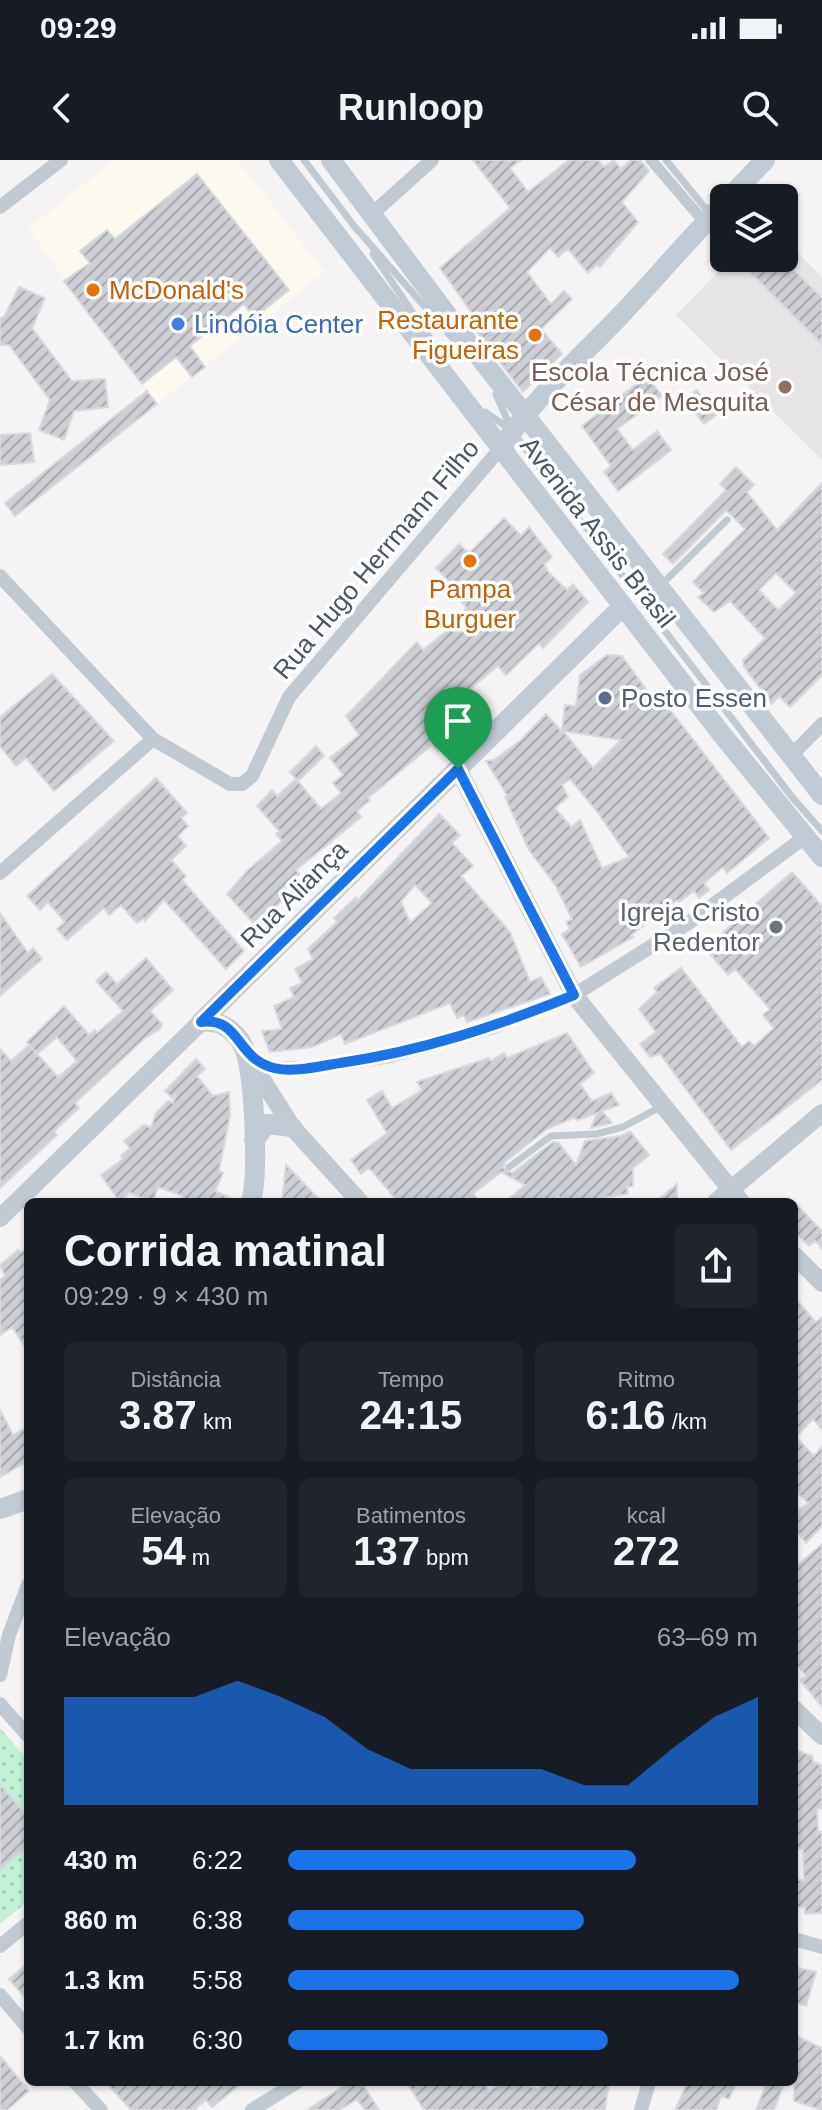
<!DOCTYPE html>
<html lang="pt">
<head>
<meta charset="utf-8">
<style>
  :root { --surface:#171b24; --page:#20242c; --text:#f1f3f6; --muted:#9ea1a6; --accent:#1a73e8 }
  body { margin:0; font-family:Arial,sans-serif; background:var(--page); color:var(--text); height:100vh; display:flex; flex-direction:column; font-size:30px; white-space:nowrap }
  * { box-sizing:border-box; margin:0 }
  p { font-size:26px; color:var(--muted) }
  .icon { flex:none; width:44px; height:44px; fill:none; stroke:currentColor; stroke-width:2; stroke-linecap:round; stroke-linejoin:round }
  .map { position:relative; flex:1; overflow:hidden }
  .side { position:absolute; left:24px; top:1038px; width:774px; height:888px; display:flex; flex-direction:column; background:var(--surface); border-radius:12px; box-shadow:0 2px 6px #0004 }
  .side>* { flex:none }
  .tools { position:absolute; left:710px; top:24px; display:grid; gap:16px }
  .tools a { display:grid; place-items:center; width:88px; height:88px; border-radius:12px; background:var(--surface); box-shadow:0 2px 6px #0004; font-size:40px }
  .pin { position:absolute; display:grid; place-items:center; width:68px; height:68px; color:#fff; margin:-82px -34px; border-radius:50% 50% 50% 0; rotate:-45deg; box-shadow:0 0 8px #0007 }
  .pin .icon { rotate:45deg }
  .round { display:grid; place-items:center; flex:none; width:84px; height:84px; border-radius:12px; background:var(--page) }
  .summary { display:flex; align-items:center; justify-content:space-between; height:136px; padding:0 40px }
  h1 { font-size:44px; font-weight:700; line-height:60px }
  .stats { display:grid; grid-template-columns:repeat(3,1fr); gap:12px; height:136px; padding:8px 40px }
  .stats div { display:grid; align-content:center; border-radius:12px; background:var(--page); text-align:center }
  .stats b { font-size:40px; font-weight:700 }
  .stats small { font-size:22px; font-weight:400 }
  .stats p { font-size:22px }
  .chart { height:224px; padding:16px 40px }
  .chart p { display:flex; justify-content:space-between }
  .chart svg { width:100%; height:144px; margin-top:8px; fill:var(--accent); opacity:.7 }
  ul { padding:0 40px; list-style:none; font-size:26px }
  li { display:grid; grid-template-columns:128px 96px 1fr; align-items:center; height:60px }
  li i { height:20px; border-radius:10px; background:var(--accent) }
  .status { display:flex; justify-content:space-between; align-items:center; height:56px; padding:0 40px; background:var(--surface); direction:ltr }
  .status svg { height:22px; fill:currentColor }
  header { display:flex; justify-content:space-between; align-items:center; height:104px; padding:0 40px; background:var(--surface); font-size:36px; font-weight:700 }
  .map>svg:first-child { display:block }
  .commercial { fill:#fdf9ef }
  .education { fill:#e6e4e5 }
  .park { fill:url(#park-dots) }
  .building { fill:url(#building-hatch); stroke:#d7d9de; stroke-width:2; fill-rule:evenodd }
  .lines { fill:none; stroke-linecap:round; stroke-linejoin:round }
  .service { stroke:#c1cad2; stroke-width:7 }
  .pedestrian { stroke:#c1cad2; stroke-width:11 }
  .minor { stroke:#c1cad2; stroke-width:14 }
  .tertiary { stroke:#c1cad2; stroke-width:18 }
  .secondary { stroke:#c1cbd6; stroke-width:20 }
  .route-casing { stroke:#fff; stroke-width:16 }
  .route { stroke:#1a73e8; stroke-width:10 }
  .food-dot { fill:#e8710a; stroke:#fff; stroke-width:3 }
  .shop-dot { fill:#3f7fe0; stroke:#fff; stroke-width:3 }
  .education-dot { fill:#8d6e63; stroke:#fff; stroke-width:3 }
  .service-dot { fill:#5c6f8a; stroke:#fff; stroke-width:3 }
  .worship-dot { fill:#6b7280; stroke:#fff; stroke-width:3 }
  .labels { text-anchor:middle; stroke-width:7; stroke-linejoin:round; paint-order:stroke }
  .food-label { font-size:26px; fill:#c56008; stroke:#fff; text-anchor:start }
  .shop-label { font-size:26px; fill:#366cbe; stroke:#fff; text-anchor:start }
  .education-label { font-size:26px; fill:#785e54; stroke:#fff; text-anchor:end }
  .street-label { font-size:26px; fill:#4a5661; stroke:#fff }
  .service-label { font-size:26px; fill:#4e5e75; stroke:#fff; text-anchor:start }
  .worship-label { font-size:26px; fill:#5b616d; stroke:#fff; text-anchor:end }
</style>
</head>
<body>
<div class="status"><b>09:29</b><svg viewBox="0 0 49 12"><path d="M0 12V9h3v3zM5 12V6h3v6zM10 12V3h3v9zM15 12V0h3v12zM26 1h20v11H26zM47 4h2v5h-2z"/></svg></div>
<header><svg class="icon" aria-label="back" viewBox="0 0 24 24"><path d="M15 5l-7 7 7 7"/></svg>Runloop<svg class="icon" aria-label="search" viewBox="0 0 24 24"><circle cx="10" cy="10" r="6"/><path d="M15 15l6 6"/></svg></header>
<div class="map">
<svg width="822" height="1950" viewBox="0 0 822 1950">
  <defs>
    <pattern id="park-dots" width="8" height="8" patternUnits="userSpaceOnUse" patternTransform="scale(2)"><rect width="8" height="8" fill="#c3f1d5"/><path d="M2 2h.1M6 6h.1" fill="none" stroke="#a0c6b0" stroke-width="1.8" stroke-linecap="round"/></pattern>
    <pattern id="building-hatch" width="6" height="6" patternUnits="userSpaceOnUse" patternTransform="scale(2)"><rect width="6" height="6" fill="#cdcfd5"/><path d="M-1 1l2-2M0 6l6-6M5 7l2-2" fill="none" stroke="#a8abb0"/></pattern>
  </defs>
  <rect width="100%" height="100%" fill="#f5f3f3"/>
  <path class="commercial" d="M114,0H237L325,112L157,244L28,69Z"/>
  <path class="education" d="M784,79L822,117V300L676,155L732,98H784Z"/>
  <path class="park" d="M0,1568L28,1601V1741L0,1764Z"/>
  <path class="building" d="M473,0H521L510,8L528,32L569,0H598L604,7L614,0L621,9L631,0H640L649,11L622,42L638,62L600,107L598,104L588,113L568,89L558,97L550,88L527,112L551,144L564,131L572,139L541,169L562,194L523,232L476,171L481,166L440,108L510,48Z
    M197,14L289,130L254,158L244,144L190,186L205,207L192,217L176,197L142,224L64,121L90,103L80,91L107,70L115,79Z
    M736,98H782L822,138V184Z
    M19,127L45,138L32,168L72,221L105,219L108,247L74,251L64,280L39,270L50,240L9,185H0V158L4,157Z
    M647,216L662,236L617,269L633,290L657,271L671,290L618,331L604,312L611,306L582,266Z
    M697,230L716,255L704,264L685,239Z
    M147,231L157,244L15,356L5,343Z
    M30,273L34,302L0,305V275Z
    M736,307L754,325L747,332L777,370L822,323V515L790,547L779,536L772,544L744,507L743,500L765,478L730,441L714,452L698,437L704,433L693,422L745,369L726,350L673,404L663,394L726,330L720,324ZM776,413L796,433L778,450L759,430Z
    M504,358L521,376L529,367L552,397L544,404L549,413L567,430L573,424L588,442L543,488L539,483L506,515L498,506L460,537L473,553L438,591L432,585L368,638L370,640L357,651L361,657L296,710L299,714L284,727L289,732L257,767L227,734L248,710L282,681L276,674L279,671L257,646L272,630L277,636L296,619L321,649L341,633L333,623L343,615L330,598L359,575L346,556L417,482L423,490L459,461L456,458L467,448L459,439L462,436L436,408L459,384L469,393Z
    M607,495L622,496L659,547L664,542L769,678L727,713L723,707L704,723L709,730L699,738L694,731L679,742L677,740L631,775L633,777L581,807L562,774L570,769L566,762L572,759L556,726L529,690L505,637L507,635L486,601L494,600L520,581L546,554L562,572L565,545L576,546L580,515ZM563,571L621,580L593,608ZM570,619L595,649L629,697L602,708L580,660L571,667L555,648L568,637L562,625Z
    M52,514L114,581L54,631L26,598L16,606L0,586V557Z
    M316,586L324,596L298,621L290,612Z
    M156,618L187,653L181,658L188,666L178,676L186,686L171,700L186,716L182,720L244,791L226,809L164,740L145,761L143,758L137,763L121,745L109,755L104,748L67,780L57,769L65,762L48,742L40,750L27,736Z
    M439,654L460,675L452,683L473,706L461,716L510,772L530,822L541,817L550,834L467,862L464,855L457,858L450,843L345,884L341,874L312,887L270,892L262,871L282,869L274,846L294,837L290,828L302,823L295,809L313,799L308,789L337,762L334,758L356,737L357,741ZM415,725L432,743L410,763L401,741Z
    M792,712L822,746V920L731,990L660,894L650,897L640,884L656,872L639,849L657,832L654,828L681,808L742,887L749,881L754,886L774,868L763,855L770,849L735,809L728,815L705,788Z
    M0,753L28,793L33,788L42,799L0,836Z
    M146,798L173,830L150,851L162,864L160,869L145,878L75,943L79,948L54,971L57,975L0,1028V889L11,901L29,885L58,917L77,901L57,877L37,894L27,882L64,846L89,875L95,870L97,873L123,851L96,821L106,812L117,824Z
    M567,873L594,913L580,924L592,941L611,933L619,945L602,951L612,963L591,968L597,953L578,960L573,958L547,969L505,1002L503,1008L512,1013L553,982H558L576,1005L585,981L621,976L630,971L649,995L633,1008V1026L627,1027L628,1034L600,1038L604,1042H563L558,1036L551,1042H505L525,1025L501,1012L473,1034L480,1042H398L373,1012L368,1008L361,1014L351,1000L387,973L367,940L382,931L392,948L422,930L417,922L489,898L491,901L504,893L507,898Z
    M196,899L205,909L197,916L213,936L229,932L230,955L219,1011L223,1013L215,1031L238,1042H181L183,1036L158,1027L153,1042L130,1033L119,1041L101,1015L123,999L121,996L130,988L124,981L144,965L151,968L156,953L168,941L173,943L176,934L172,938L165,931Z
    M286,1005L322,1042H282Z
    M677,1024V1042H655Z
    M794,1042L822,1071V1089L815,1081L809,1086L794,1071Z
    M28,1088V1191L12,1167L0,1175V1120L5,1116L0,1105L18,1090L20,1093Z
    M794,1137L816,1162L822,1157V1270L813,1259L796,1277L814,1296L822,1286V1366L806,1383L794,1368V1353L808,1343L794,1329Z
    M0,1250L13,1275L28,1267V1301L0,1317Z
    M822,1384V1547L800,1520L806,1516L794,1501V1408Z
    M794,1589L812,1596L813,1601L822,1606V1648L817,1649L818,1672H822V1753L805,1754V1747H794V1720H804L803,1689H794Z
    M0,1624L28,1657V1686L0,1710Z
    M28,1803V1841L9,1819Z
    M794,1807L816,1812L806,1846L794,1842Z
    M794,1875L822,1888V1950L794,1941Z
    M0,1896L29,1931L7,1950H0Z
    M106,1922H243L212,1947L206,1940L194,1950H131Z
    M350,1922H361L379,1950H365L357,1939L340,1950H307Z
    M407,1922H483L489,1931L505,1922L540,1929V1925L548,1926L549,1922H609L605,1950H424Z
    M688,1922H736L729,1939L721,1936L716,1950H675Z
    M767,1922L783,1926L774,1950H756Z"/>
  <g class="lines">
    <path class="service" d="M304,0L357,70
      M666,0L710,54
      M355,67L454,180
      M373,94L442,196
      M496,234L512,271L792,637L822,671
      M485,252L510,269
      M660,426L727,360
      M509,1007L551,976L596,974L623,967L662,946"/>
    <path class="pedestrian" d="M651,0L705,63"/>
    <path class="minor" d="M0,47L61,0
      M372,54L432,0
      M0,416L153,579L230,624H242L252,616L289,537L500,289
      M790,597L822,564
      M0,713L153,579
      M247,895L274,908H313L390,896L491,868L574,835L690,762L805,677
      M0,1515L9,1475L28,1425
      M0,1544L28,1576
      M794,1779L822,1787
      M0,1786L28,1763
      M0,1835L28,1868
      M75,1922L101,1950
      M252,1950L297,1922
      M641,1950L649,1922"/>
    <path class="tertiary" d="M458,609L574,835L741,1042
      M248,897L292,967L360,1042
      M716,1042L822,953
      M0,1058L201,862
      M794,1095L822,1123
      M794,1549L822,1576"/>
    <path class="secondary" d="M279,0L720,572L822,697
      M331,0L463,176L822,635
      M729,38L765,0
      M500,289C534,238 578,200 620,156C655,119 688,80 724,43
      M201,862L623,446
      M201,862C223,859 242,875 247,897C254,927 259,1013 251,1042
      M254,980L267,964L292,967
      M0,1349L28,1339"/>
  </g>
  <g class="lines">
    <defs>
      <path id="route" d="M458,609L574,835C498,866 422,891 340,903C320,906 294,913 274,908C235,898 241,857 201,862Z"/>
    </defs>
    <use href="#route" class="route-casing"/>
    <use href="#route" class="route"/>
  </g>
  <g class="food-dot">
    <circle cx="93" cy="130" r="8"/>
    <circle cx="535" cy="175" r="8"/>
    <circle cx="470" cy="401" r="8"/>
  </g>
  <circle class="shop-dot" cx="178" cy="164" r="8"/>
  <circle class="education-dot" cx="785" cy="227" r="8"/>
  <circle class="service-dot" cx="605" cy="538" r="8"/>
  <circle class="worship-dot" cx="776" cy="767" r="8"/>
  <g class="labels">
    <g class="food-label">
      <text x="109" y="139">McDonald's</text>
      <text x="519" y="169" text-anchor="end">Restaurante<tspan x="519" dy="30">Figueiras</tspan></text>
      <text x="470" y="438" text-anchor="middle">Pampa<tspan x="470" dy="30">Burguer</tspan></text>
    </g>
    <g class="shop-label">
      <text x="194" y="173">Lindóia Center</text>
    </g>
    <g class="education-label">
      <text x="769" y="221">Escola Técnica José<tspan x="769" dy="30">César de Mesquita</tspan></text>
    </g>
    <g class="street-label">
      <text transform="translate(598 372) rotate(52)" y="9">Avenida Assis Brasil</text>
      <text transform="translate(376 399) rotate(-50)" y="9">Rua Hugo Herrmann Filho</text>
      <text transform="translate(294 734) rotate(-45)" y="9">Rua Aliança</text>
    </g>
    <g class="service-label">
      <text x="621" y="547">Posto Essen</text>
    </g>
    <g class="worship-label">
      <text x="760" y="761">Igreja Cristo<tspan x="760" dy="30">Redentor</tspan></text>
    </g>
  </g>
</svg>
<div class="tools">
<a><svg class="icon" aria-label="layers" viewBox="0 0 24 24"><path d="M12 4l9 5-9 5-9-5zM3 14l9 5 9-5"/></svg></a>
</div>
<div class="pin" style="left:458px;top:609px;background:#1e9e55"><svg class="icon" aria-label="arrive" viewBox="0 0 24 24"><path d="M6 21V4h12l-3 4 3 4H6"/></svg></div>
<section class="side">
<div class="summary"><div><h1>Corrida matinal</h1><p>09:29 · 9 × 430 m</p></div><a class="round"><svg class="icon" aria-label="share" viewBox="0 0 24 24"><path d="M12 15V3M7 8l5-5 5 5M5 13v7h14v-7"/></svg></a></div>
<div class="stats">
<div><p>Distância</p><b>3.87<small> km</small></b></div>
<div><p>Tempo</p><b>24:15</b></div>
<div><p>Ritmo</p><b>6:16<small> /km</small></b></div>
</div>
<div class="stats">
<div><p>Elevação</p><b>54<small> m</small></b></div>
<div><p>Batimentos</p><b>137<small> bpm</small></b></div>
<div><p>kcal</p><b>272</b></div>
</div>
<div class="chart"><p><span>Elevação</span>63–69 m</p>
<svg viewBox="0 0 160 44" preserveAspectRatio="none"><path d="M0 44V11L10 11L20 11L30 11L40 6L50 11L60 17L70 27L80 33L90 33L100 33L110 33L120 38L130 38L140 27L150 17L160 11V44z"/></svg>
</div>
<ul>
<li><b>430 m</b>6:22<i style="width:74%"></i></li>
<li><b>860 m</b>6:38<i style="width:63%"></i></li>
<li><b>1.3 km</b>5:58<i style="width:96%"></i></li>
<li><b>1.7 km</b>6:30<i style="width:68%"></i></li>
</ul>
</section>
</div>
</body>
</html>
